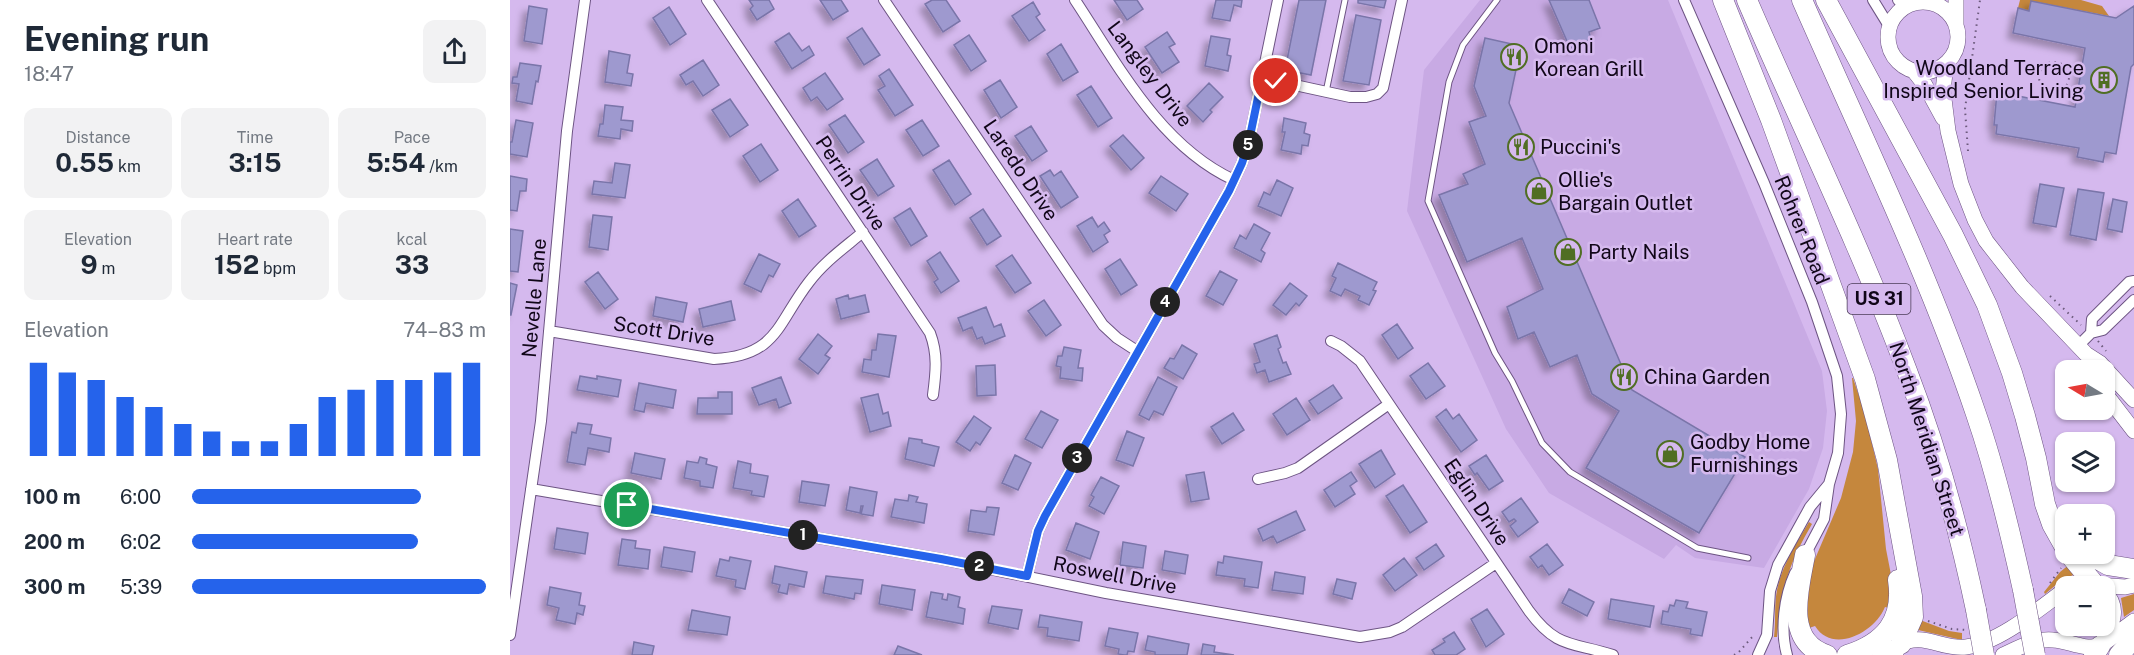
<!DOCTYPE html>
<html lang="en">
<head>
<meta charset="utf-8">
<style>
  :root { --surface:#fff; --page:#f2f2f3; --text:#1f2937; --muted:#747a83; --accent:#2563eb }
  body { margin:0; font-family:"Public Sans",sans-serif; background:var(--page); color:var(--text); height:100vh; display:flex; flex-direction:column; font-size:22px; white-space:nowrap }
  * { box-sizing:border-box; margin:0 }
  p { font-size:20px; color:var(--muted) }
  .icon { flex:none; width:33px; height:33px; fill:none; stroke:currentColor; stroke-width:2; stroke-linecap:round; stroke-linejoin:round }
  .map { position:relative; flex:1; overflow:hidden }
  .sheet { display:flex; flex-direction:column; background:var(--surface); width:510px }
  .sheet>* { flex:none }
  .needle { width:39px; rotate:280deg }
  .buttons { position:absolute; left:1545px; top:360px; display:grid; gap:12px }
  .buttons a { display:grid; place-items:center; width:60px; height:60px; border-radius:12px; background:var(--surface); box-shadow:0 2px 4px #0004; font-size:30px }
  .pin { position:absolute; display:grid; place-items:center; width:51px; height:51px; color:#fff; margin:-26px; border:3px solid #fff; border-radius:50%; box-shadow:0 2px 6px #0007 }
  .km { position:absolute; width:30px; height:30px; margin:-15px; border-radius:50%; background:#222; color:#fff; font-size:16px; line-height:30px; text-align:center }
  .round { display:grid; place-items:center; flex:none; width:63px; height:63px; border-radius:12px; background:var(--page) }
  .headline { display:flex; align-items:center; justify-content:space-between; height:102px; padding:0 24px }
  h1 { font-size:33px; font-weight:700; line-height:45px }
  .figures { display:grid; grid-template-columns:repeat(3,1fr); gap:9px; height:102px; padding:6px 24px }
  .figures div { display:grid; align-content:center; border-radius:12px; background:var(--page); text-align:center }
  .figures b { font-size:26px; font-weight:700 }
  .figures small { font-size:16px; font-weight:400 }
  .figures p { font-size:16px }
  .chart { height:168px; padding:12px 24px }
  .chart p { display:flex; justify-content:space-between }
  .chart svg { width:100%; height:108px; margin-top:6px; stroke:var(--accent); stroke-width:6 }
  ul { padding:0 24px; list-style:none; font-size:20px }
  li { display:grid; grid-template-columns:96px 72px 1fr; align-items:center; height:45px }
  li i { height:15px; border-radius:8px; background:var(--accent) }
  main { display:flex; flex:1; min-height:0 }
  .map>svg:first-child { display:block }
  .built { fill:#c8aae4 }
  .green { fill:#c5873d }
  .building { fill:#9e99cf; stroke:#7a75a9; stroke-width:1.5; filter:url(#shadow) }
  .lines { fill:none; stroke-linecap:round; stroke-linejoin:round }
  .lane-casing { stroke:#6d5483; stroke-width:7 }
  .street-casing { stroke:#6d5483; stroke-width:12 }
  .secondary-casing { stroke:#6d5483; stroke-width:16 }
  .highway-casing { stroke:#6d5483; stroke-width:21 }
  .path { stroke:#6c5a7c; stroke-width:2; stroke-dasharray:1.5 4.5; stroke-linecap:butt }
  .lane { stroke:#fff; stroke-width:5 }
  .street { stroke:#fff; stroke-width:10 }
  .secondary { stroke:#fff; stroke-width:15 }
  .highway { stroke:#fff; stroke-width:20 }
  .highway-bridge-casing { stroke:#6d5483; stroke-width:21; stroke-linecap:butt }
  .highway-bridge { stroke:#fff; stroke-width:20 }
  .route-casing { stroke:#fff; stroke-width:12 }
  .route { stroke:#2563eb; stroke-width:8 }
  .labels { text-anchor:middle; stroke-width:5; stroke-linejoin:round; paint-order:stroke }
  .shield { fill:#d5b9ee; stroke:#4b3c58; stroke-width:1.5 }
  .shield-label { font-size:18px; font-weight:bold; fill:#100618 }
  .poi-label { font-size:20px; fill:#100618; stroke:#d5b9ee; text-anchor:start }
  .street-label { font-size:20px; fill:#100618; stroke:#d5b9ee }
</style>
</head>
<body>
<main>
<section class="sheet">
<div class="headline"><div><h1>Evening run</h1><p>18:47</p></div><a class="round"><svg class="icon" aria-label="share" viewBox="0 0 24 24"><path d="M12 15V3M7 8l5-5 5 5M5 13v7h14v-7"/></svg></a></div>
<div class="figures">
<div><p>Distance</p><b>0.55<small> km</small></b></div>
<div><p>Time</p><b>3:15</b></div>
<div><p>Pace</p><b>5:54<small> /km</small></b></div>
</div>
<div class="figures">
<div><p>Elevation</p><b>9<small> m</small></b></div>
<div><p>Heart rate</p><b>152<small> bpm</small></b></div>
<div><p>kcal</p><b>33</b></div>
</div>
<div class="chart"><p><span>Elevation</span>74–83 m</p>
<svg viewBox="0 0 160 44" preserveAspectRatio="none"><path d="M5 44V6M15 44V10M25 44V13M35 44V20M45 44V24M55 44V31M65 44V34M75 44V38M85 44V38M95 44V31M105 44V20M115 44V17M125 44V13M135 44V13M145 44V10M155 44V6"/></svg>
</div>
<ul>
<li><b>100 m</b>6:00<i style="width:78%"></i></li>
<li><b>200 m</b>6:02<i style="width:77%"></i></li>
<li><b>300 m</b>5:39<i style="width:100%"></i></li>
</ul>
</section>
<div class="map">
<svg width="1624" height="655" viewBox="0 0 1624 655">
  <defs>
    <filter id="shadow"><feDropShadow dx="-5.5" dy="5.5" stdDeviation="3" flood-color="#0004"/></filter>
  </defs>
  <rect width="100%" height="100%" fill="#d5b9ee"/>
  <path class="built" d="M970,0H1158L1312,371L1317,411L1313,448L1299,489L1254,568L1185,558L1166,545L1154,559L1039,493L996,429L897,211L914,70Z"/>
  <path class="green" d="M1510,0H1571L1592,6L1599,16L1521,1L1519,11L1508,8Z
    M1342,378H1343L1355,414L1368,469L1376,549L1383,585L1382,609L1375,607C1365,632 1323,655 1305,626L1299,628L1295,610L1302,566L1331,498L1343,452L1346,421Z
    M1299,522L1302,524C1278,565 1271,590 1267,637H1264C1266,621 1264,605 1267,590C1272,565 1286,544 1299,522Z
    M1560,564L1566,574L1553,579L1535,594L1534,592L1550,572Z
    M1624,594V610L1614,617L1611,598Z
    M1555,606L1556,626H1585L1582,633H1571L1549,628L1545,620V615Z
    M1410,620L1439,631L1452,633V640L1408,630Z"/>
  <path class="building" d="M239,0H259L264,9L247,20L240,9L243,6Z
    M310,0H331L338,11L323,20Z
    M422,0H436L450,21L433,32L415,4Z
    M604,0H627L633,9L617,20Z
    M706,0H732L731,7L724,5L720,21L702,18Z
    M789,0H816L801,75L775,70Z
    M848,0H876L874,8L848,3Z
    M1039,0H1079L1090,28L1079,32L1081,39L1060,48Z
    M1521,1L1606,18L1624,6V64L1621,67L1606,154L1595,152L1593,162L1567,157L1569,148L1486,134L1487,125H1484L1487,92L1565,107L1575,48L1503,33L1508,8L1519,11Z
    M523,2L530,14L526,17L535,30L519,41L502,16Z
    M19,6L37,9L32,44L14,41Z
    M159,7L176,34L160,45L143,18Z
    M846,15L871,20L859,85L833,81Z
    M352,28L370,55L354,65L337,38Z
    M657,32L665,44L659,47L669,62L652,73L635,47Z
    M279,33L292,51L299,46L304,55L282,69L265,42Z
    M459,35L476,61L461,71L444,45Z
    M701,36L720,39L717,55L721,56L718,71L695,66Z
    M975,38L1011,46L999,103L1122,390L1235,457L1189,533L1076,468L1109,411L1082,394L1067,355L1040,367L1024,332L1008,339L997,307L1033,289L1012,238L957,262L929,195L958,184L953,174L975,164L959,122L976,116L964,86Z
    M551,44L568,72L553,81L537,54Z
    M99,51L120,55L117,73L123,74L121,86L95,82Z
    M193,60L209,85L193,96L183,81L176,85L170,75Z
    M10,63L31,66L28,82L26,81L22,104L6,101L9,84L2,83L3,77H7Z
    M379,69L403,105L385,116L368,90L375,86L369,76Z
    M315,73L333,99L317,110L307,97L301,101L293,88Z
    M490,80L507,107L491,118L474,90Z
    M699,83L713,97L700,110L702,112L693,122L677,106Z
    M581,86L602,118L588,127L567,95Z
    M220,99L238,125L220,137L202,110Z
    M95,105L113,107L111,120L123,121L122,131L111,129L110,139L88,136L90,124H93Z
    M335,115L354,142L338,153L319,125Z
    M774,118L796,123L794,133L800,135L798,146L792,145L791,154L771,150L775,132H772Z
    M6,120L23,123L17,157L0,154V142H2Z
    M412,120L429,146L413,156L396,130Z
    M521,126L537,151L522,161L505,136Z
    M613,135L634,158L621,170L600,146Z
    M251,144L268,170L250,182L233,156Z
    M367,159L384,186L368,196L350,170Z
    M439,160L461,194L445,205L423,170Z
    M105,163L120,165L115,198L82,194L84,181L102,183Z
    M540,170L544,176L551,171L568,197L551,208L530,176Z
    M0,176L17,179L16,191H10L7,211L0,210Z
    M651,176L678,194L666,211L639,193Z
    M767,180L783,188L771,216L748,206L754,192L760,195Z
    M1530,184L1554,188L1546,227L1523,223Z
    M1568,189L1594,193L1586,240L1560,235Z
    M288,199L306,226L289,237L272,211Z
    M1603,199L1617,202L1612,232L1597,229Z
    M400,208L417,236L401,246L384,218Z
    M473,209L491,236L477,245L460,218Z
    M83,215L102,217L98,250L79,247Z
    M582,217L588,227L594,222L600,231L594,235L598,242L583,252L567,226Z
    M744,224L760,233L751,250L755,253L751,262L724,248L730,235L736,239Z
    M0,229L13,231L8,272L0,271Z
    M430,252L449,281L431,293L424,282L428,279L417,261Z
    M249,254L270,264L263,277L259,275L251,292L234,284Z
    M502,255L521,283L505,293L486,266Z
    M610,259L627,285L611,295L595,269Z
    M828,263L867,282L863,290L866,291L859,305L848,300L850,296L835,289L831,296L820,291L826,278L822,276Z
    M710,271L727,280L713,305L696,296Z
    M88,272L108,299L95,309L75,282Z
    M0,283L7,285L1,315H0Z
    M780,283L797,296L789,306L786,303L776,315L763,305Z
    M338,295L339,299L355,295L359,312L331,319L326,299Z
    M146,297L177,303L173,322L143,316Z
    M534,300L551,325L536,336L518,311Z
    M221,301L225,320L193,327L189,309Z
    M476,307L484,327L491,324L495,336L475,344L472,337L467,339L462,327L453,331L448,318Z
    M887,324L903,348L888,359L872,335Z
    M308,334L322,346L315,355L320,358L308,374L289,359Z
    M368,334L386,336L379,377L352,372L354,359L361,360L362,350H366Z
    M767,335L771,347L768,349L773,363L776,362L781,374L759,382L755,370L747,373L744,364L750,362L744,344Z
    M672,345L687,354L673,379L654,368L660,358L664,359Z
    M554,347L571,350L568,368H573L572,381L550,378L551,367L546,366L548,356H552Z
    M918,363L935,386L916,399L900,376Z
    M485,365L486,395L467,396L466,366Z
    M70,376L87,379V376L111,380L108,397L67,390Z
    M271,377L281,403L269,408L266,399L249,405L242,388Z
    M648,377L667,387L653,415L644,411L639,420L629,415Z
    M129,383L166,390L163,408L136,403L134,412L124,410Z
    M823,385L832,398L808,414L799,401Z
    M208,392H222V414H187L188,398H208Z
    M368,394L373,414L378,412L381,426L360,432L351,398Z
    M786,398L800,420L777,435L763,414Z
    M936,409L943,419L949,414L967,440L951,452L926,417Z
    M531,411L548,420L532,448L515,439Z
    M723,413L734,430L712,444L701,427Z
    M464,416L481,428L470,445L466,442L460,451L446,442Z
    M68,423L82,425L80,434L101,438L99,452L78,448L75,465L57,462L62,432L66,433Z
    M617,431L634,438L623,466L606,460Z
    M399,438L412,440V443L429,447L424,466L395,459Z
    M871,450L885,474L865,488L849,464Z
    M125,453L155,459L151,479L121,473Z
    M505,455L521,463L508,490L492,483Z
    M976,455L993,481L979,490L967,473L965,475L959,466Z
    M190,457L197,459L196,464L207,467L203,488L190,486V481L174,478L177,461L188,463Z
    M228,461L241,464L240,473L258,476L254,497L241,495L242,491L223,488Z
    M694,472L699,499L681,502L676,475Z
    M841,472L847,481L840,486L845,494L825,507L814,490Z
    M591,477L609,486L594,514L579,506L584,497L581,495Z
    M292,481L319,485L315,506L289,502Z
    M893,485L917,522L900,533L876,496Z
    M340,487L367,492L363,516L351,514L353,506H351L350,513L336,510Z
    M399,495L408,497L406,502L417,504L414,523L381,517L385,499L398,501Z
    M1011,498L1028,522L1008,537L1000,526L1006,521L1004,519L999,522L992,512Z
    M477,507L489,508L484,535L458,531L461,510L476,512Z
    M786,511L795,530L767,543L763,536L753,541L748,529Z
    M566,523L589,532L580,559L556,550Z
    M47,528L78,533L75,554L44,549Z
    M112,539L126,541L125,548L140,550L138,569L108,565Z
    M613,542L636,546L633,568L610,565Z
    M926,544L934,556L914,570L906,558Z
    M1037,544L1053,565L1039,575L1032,565L1028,568L1020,557Z
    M154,547L185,552L182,572L151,567Z
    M655,551L678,555L675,574L652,570Z
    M714,556L752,562L748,588L734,586L735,579L706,575L708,562L713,563Z
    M220,557L241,561L235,589L225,587L226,580L206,576L210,559L219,561Z
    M894,558L907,575L885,591L873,575Z
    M265,566L297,572L294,587L279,584L277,594L268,592L270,585L262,583Z
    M765,572L795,577L793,594L762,590Z
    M316,576L353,580L351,594L345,593L344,599L313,593Z
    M827,579L846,583L842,599L823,594Z
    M372,585L405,590L402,610L369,604Z
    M40,587L71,593L69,605L75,606L73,615L67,613L65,624L46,620L49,608L37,605Z
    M1059,589L1084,602L1077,616L1052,603Z
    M421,592L433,594L432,599L437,600L438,594L450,597L448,607L455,609L453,624L416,617Z
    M1101,599L1144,606L1140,627L1098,619Z
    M1166,600L1178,602L1176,608L1197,612L1192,636L1180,634L1181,629L1151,624L1153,611L1158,612L1160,605L1164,606Z
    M482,606L512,610L508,629L478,623Z
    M977,609L994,634L976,647L961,619Z
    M182,610L220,617L217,635L178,630Z
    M530,615L572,622L569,641L537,636L538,628L528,627Z
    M599,628L628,633L624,652L618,651L617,655H614L608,654L609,649L595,646Z
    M944,632L955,649L946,655H925L922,650L935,642L933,639Z
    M638,636L679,644L677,655H645V652L635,650Z
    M124,642L144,646L142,655H122Z
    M693,644L705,646L704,652L724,655H691Z
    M388,646L412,655H384Z"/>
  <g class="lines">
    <defs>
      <path id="lane" d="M987,0L953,45L939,82L918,201L985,353L1002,381L1032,443L1060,472L1187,548L1238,558
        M816,92L835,0"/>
      <path id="street" d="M197,0L420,333C428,354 426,372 423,395
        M374,0L593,325L607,338L627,351
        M565,0C608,65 650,146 724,180
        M1174,0L1254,183L1302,302L1327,376L1331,414L1328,453L1319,484L1314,519L1294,557
        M1363,0L1379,26
        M1388,0L1394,6
        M752,78L840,97H856L867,94L873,88L892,0
        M39,331L204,359C268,356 267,323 299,282C314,262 334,248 353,232
        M1581,333L1582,319L1619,282L1624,281
        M821,341L831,346L850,361L1019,611C1047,649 1062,642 1103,655
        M1568,346L1581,333L1593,330L1624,300
        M748,479L775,473L788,468L879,404
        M21,489L431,559L596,593L850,637L880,632L892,627L986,563
        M517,576L528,531L535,516L719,191L732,163L739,141L768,0
        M0,635L31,421L57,131L75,0
        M1248,655L1257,635L1260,591L1268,565L1300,507L1319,484
        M1277,655C1270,630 1274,597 1285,573"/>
      <path id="secondary" d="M1446,0V25
        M1378 37a35 35 0 1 1 70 0a35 35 0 1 1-70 0Z
        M1436,64L1433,91L1438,131L1451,184L1465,220L1476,241L1512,287L1576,354L1590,363L1624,400
        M1404,71L1415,85L1433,118
        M1594,392L1624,431
        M1586,585L1615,587L1624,585
        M1593,644L1624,621
        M1370,655L1389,645
        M1385,655L1389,645C1412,631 1432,650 1456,647C1489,643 1530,608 1556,589
        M1493,655C1508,648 1526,638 1543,640C1560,641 1572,650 1590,646C1601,627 1612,609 1594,591"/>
      <path id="highway" d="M1213,0L1261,120L1355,379L1377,460L1402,596L1403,617L1391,644
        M1237,0C1290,123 1350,245 1397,371C1427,449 1449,529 1466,610
        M1292,0C1352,137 1418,272 1466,414C1486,472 1500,531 1513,590
        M1316,0L1443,235L1477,305L1502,373L1515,416L1526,458L1535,504L1542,524L1556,549
        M1559,554L1585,585
        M1579,554L1598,565L1624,569
        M1295,555C1289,588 1273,642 1317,655
        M1337,655C1375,643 1394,620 1388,580
        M1584,655L1590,646
        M1609,655L1624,638"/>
    </defs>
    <use href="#lane" class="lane-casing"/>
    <use href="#street" class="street-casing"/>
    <use href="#secondary" class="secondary-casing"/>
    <use href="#highway" class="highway-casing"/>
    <path class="path" d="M1529 77a15 15 0 1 1 30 0a15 15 0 1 1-30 0Z
      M1458,151L1455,109L1470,0
      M1540,296L1571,325
      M1588,341L1596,351
      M1540,583L1551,568
      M1418,621L1442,629L1456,630
      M1224,655L1228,653L1244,635"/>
    <use href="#lane" class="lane"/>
    <use href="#street" class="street"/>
    <use href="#secondary" class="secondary"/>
    <use href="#highway" class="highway"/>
    <defs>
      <path id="highway-bridge" d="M1513,590L1525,655
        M1466,610L1474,655"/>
    </defs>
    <use href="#highway-bridge" class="highway-bridge-casing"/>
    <use href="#highway-bridge" class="highway-bridge"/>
  </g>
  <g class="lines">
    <defs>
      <path id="route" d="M117,505L431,559L517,576L528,531L535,516L719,191L732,163L739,141L752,78L766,81"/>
    </defs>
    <use href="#route" class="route-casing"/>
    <use href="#route" class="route"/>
  </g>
  <defs>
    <symbol id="restaurant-ring" viewBox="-11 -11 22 22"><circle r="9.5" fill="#d5b9ee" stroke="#506e23" stroke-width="1.5"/><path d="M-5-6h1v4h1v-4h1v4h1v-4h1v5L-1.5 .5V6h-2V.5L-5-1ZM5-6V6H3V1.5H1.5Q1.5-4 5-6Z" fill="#506e23"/></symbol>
    <symbol id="building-ring" viewBox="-11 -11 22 22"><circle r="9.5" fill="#d5b9ee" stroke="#506e23" stroke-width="1.5"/><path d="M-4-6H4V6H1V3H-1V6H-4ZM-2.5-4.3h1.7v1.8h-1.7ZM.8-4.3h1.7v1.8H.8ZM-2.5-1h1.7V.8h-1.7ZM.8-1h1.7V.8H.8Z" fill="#506e23"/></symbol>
    <symbol id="shop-ring" viewBox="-11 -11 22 22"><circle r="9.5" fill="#d5b9ee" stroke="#506e23" stroke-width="1.5"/><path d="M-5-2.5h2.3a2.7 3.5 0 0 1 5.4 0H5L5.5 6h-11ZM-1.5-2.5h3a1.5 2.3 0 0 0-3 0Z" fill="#506e23"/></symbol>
  </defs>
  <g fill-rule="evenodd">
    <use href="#restaurant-ring" x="989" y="42" width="30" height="30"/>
    <use href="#building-ring" x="1579" y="65" width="30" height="30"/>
    <use href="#restaurant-ring" x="996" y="132" width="30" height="30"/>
    <use href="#shop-ring" x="1014" y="176" width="30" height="30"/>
    <use href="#shop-ring" x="1043" y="237" width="30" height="30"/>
    <use href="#restaurant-ring" x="1099" y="362" width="30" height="30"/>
    <use href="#shop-ring" x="1145" y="439" width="30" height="30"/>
  </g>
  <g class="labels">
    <rect class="shield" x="1337.5" y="284" width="63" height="30" rx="4.5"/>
    <g class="shield-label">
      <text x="1369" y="305">US 31</text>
    </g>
    <g class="poi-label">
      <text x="1024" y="53">Omoni<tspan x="1024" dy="23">Korean Grill</tspan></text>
      <text x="1574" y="75" text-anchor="end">Woodland Terrace<tspan x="1574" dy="23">Inspired Senior Living</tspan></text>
      <text x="1030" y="154">Puccini's</text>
      <text x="1048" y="187">Ollie's<tspan x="1048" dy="23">Bargain Outlet</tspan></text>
      <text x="1078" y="259">Party Nails</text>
      <text x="1134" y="384">China Garden</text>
      <text x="1180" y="449">Godby Home<tspan x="1180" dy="23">Furnishings</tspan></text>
    </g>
    <g class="street-label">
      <text transform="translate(640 74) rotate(53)" y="7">Langley Drive</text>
      <text transform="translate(511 170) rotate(56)" y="7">Laredo Drive</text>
      <text transform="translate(341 183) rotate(56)" y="7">Perrin Drive</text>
      <text transform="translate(1292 230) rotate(68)" y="7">Rohrer Road</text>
      <text transform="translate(24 298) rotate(-85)" y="7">Nevelle Lane</text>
      <text transform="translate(154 331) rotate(9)" y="7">Scott Drive</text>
      <text transform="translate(1417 439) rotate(72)" y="7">North Meridian Street</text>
      <text transform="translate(967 502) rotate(56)" y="7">Eglin Drive</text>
      <text transform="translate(605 575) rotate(11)" y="7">Roswell Drive</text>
    </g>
  </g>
</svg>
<div class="buttons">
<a><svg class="needle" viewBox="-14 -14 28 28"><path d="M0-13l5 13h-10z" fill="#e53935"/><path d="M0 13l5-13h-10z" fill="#747a83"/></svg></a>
<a><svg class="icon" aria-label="layers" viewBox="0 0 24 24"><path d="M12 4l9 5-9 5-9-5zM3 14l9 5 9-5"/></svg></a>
<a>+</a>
<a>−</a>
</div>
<div class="pin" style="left:117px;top:505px;background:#1e9e55"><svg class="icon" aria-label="arrive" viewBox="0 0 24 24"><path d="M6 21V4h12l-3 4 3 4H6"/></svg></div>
<div class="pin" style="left:766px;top:81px;background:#d93025"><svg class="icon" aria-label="check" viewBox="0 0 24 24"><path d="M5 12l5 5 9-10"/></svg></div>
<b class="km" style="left:293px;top:535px">1</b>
<b class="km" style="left:469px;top:566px">2</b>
<b class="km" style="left:567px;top:458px">3</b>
<b class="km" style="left:655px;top:302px">4</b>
<b class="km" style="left:738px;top:145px">5</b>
</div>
</main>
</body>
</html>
